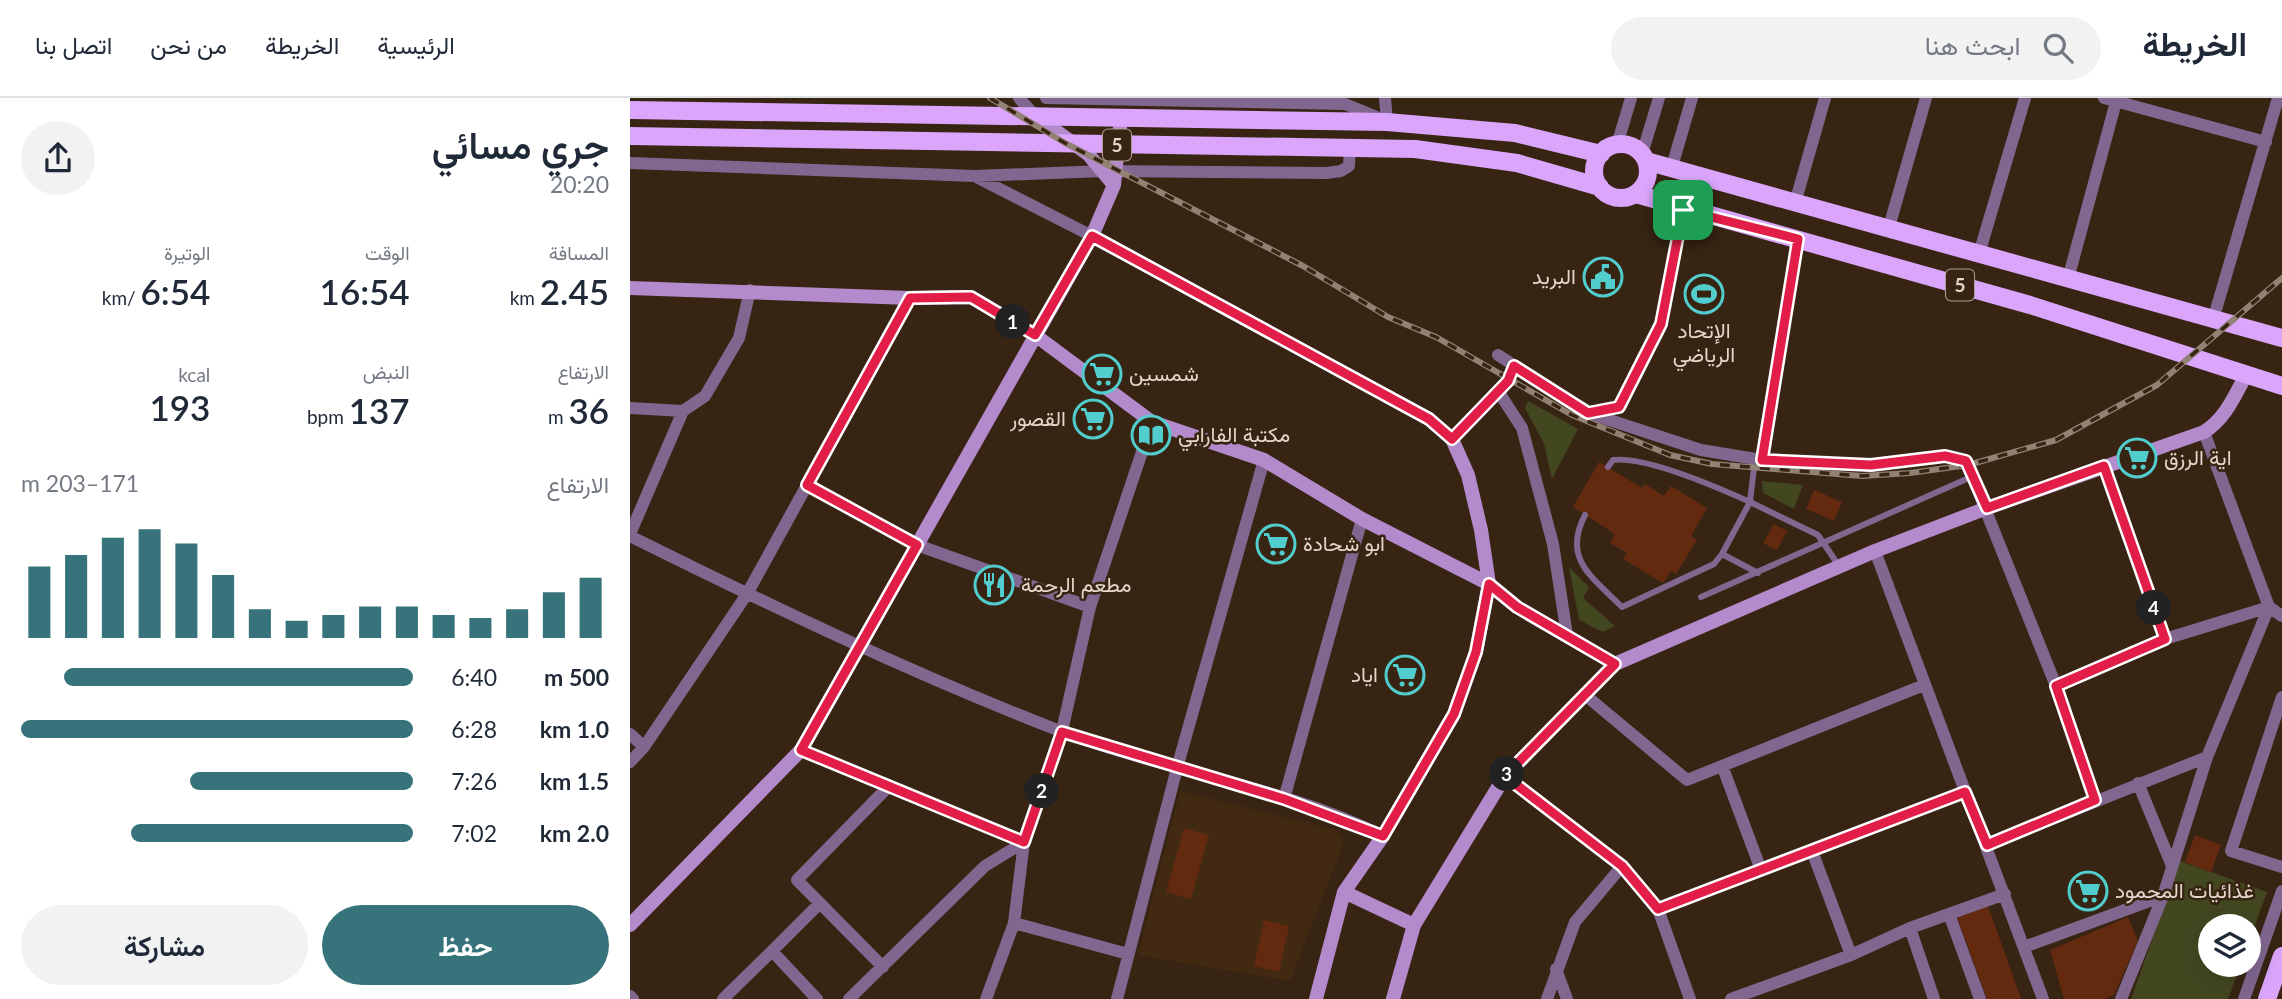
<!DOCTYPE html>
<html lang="ar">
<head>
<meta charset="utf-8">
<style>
  :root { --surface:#fff; --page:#f2f2f3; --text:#1f2937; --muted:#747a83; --line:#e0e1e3; --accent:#36737a }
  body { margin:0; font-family:Lato,Vazirmatn,sans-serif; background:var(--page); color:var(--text); direction:rtl; height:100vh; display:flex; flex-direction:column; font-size:26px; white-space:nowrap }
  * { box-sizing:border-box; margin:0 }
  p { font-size:23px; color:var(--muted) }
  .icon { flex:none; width:38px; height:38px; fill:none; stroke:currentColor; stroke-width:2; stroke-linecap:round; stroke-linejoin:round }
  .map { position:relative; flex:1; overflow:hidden; direction:ltr }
  .panel { display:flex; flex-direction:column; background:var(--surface); width:630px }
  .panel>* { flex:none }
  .fabs { position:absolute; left:1568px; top:816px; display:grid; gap:14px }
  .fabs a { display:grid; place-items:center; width:63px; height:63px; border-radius:50%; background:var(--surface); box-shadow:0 7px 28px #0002; font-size:35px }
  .pin { position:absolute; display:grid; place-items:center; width:60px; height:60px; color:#fff; margin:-30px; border-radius:14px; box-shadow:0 4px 10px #0006 }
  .km { position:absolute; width:35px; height:35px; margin:-18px; border-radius:50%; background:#222; color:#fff; font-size:19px; line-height:35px; text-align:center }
  .round { display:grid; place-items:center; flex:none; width:74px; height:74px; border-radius:37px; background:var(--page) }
  .summary { display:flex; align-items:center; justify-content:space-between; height:119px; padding:0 21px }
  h1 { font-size:38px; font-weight:600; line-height:52px }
  .metrics { display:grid; grid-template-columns:repeat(3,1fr); gap:10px; height:119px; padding:7px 21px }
  .metrics div { display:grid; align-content:center }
  .metrics b { font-size:35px; font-weight:600 }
  .metrics small { font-size:19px; font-weight:400 }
  .metrics p { font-size:19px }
  .chart { height:196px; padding:14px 21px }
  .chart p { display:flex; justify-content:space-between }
  .chart svg { width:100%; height:126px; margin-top:7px; stroke:var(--accent); stroke-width:6 }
  .action { display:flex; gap:14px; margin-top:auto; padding:14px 21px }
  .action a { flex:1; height:80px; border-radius:42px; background:var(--accent); color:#fff; font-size:28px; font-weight:600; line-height:80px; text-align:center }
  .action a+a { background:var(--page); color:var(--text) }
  ul { padding:0 21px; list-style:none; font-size:23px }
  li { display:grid; grid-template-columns:112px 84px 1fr; align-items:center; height:52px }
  li i { height:18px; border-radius:9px; background:var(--accent) }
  header { display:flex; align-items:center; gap:42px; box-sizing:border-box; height:98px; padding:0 35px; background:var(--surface); border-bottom:2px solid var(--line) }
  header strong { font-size:33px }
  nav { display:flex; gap:38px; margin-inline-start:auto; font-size:24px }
  .search { width:490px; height:63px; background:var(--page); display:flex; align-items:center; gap:18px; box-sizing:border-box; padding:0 24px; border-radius:38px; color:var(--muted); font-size:26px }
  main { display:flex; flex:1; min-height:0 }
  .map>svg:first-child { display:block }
  .built { fill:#422912 }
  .green { fill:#424720 }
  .building { fill:#632a10 }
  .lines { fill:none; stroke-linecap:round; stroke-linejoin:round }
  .lane { stroke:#816790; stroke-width:6 }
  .street { stroke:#816790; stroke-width:12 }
  .secondary { stroke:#b38acc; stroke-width:14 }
  .primary { stroke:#daa5fa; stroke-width:18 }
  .rail-casing { stroke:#918274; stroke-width:6 }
  .rail { stroke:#372413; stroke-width:3.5; stroke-dasharray:10; stroke-linecap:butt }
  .route-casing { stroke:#fff; stroke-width:14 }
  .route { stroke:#e11d48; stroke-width:9 }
  .labels { text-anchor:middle; stroke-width:5; stroke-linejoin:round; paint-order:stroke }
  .shield { fill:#372413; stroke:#afa194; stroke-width:2 }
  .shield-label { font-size:19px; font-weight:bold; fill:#e3d6cb }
  .poi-label { font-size:21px; fill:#e3d6cb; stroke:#372413; text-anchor:start }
</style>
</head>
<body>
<header>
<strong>الخريطة</strong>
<div class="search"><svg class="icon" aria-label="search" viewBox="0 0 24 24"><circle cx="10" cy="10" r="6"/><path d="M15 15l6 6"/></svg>ابحث هنا</div>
<nav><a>الرئيسية</a><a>الخريطة</a><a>من نحن</a><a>اتصل بنا</a></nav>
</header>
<main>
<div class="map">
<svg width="1652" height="901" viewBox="0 0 1652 901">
  <rect width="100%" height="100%" fill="#372413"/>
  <path class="built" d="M550,693L707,732L714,745L660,883L508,857Z"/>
  <path class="green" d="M898,303L948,331L922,381L914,346L895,310Z
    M1132,383L1173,387L1164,411L1133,395Z
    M939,469L959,489L953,500L985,528L973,534L949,522Z
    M1550,763L1637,794L1619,844V828H1580V866H1611L1598,901H1501Z"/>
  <path class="building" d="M969,364L1012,390L1015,386L1034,398L1041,388L1077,410L1061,438L1067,442L1046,476L1041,473L1033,485L993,461L997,455L980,445L985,436L943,409Z
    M1184,392L1212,404L1204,423L1176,411Z
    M1144,426L1157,433L1147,452L1133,445Z
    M554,730L579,737L561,801L536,794Z
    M1565,737L1591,747L1581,774L1555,764Z
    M1357,805L1391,901H1357L1326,816Z
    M1498,819L1508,843L1484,897L1474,901H1434L1420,852Z
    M634,822L659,828L649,874L624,868Z"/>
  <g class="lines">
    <path class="lane" d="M978,369L983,362C1015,358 1089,390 1120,404L1125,361
      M955,417C932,461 962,479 992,509L1084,466L1092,456L1128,475
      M1092,456L1120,404L1188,437L1209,468
      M1071,499L1341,379"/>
    <path class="street" d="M389,0L407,20
      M416,0L715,6L754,22
      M755,0L757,24
      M1474,0L1636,44
      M987,47L1001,0
      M1012,56L1029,0
      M0,65L345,78L473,73L697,75L711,73L719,68L720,48
      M1041,72L1062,0
      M348,80L462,138
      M1165,105L1195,0
      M1259,129L1296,0
      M1349,156L1395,0
      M1438,181L1487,0
      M1583,222L1648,0
      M868,257L958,315L1071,352L1132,362L1241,367L1315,358L1336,363L1426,588L1465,702
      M868,293L892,330L923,446L937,537
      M0,310L53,313
      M961,314L989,309L1031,226L1053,112
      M1574,334L1639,509L1652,518
      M822,341L878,283L884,267
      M1132,362L1168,140
      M1474,368L1535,541
      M177,387L287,447L460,509
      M0,436L53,313L75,298L109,240L120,192
      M0,438C141,508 283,576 430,633C535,673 652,688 753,738
      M1245,453L1413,901
      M1426,588L1535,541L1639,509
      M954,596L1057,682L1294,587
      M1652,599L1601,753L1652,769
      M0,636L14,649
      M171,652L394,744
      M0,664L14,649L117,496L280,200
      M1093,670L1131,772
      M875,678L992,768L1028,811L1060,901
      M1508,685L1542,768
      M654,701L732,421
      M1357,747L1577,659
      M1182,753L1221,857
      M1028,811L1335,694
      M1319,816L1375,796
      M384,825L498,856
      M1394,849L1533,798
      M142,853L190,805
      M253,869L167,782L259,688
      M926,871L937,901
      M0,898L3,901
      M93,901L142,853L187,901
      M219,901L355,768L394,744
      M356,901L384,825L394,744L432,633L460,509L522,324
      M487,901L547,670L634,362
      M917,901L945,824L992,768
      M1101,901L1221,857L1280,830
      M1304,901L1280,830L1319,816L1350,901
      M1491,901L1533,798L1577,659L1639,509
      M1614,901L1652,793"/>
    <path class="secondary" d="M408,20L458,56L484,87
      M462,138L799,321L822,341L838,377L851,432L859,486L846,554L824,616L753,738L714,794L686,901
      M0,190L280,200L341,199L405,237L522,324L634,362L732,421L859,486L887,509L985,566
      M714,794L784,827
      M0,827L171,652L462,138L484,87L491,20
      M763,901L784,827L875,678L985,566L1245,453L1357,410L1574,334C1595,321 1604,299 1616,277"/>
    <path class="primary" d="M0,12L757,24L885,35L971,56
      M0,38L785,51L887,65L970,89
      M964 73a27 27 0 1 1 54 0a27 27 0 1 1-54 0Z
      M1016,63L1652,240
      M1006,96L1400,207L1652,288
      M1637,901L1652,858"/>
    <defs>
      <path id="rail" d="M360,0L435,45L673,168L758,219L806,239L942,317L1040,357L1082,366L1232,378L1280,375L1338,367L1426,342L1527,287L1652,180"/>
    </defs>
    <use href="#rail" class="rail-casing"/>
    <use href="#rail" class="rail"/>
  </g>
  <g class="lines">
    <defs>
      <path id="route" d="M1053,112L1168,141L1132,362L1241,367L1315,358L1336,363L1357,410L1474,368L1535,541L1426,588L1465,702L1357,747L1335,694L1028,811L992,768L875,678L985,566L887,509L859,486L846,554L824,616L753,738L654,701L432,634L394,744L171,652L287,447L177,387L280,200L341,199L405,237L462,138L799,321L822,341L878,283L884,268L958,315L989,309L1031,226Z"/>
    </defs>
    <use href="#route" class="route-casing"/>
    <use href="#route" class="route"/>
  </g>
  <defs>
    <symbol id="civic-ring" viewBox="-11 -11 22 22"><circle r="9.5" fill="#372413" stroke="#52cdcd" stroke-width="1.5"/><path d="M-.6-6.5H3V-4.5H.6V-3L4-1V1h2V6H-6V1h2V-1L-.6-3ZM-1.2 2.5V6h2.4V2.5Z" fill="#52cdcd"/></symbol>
    <symbol id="stadium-ring" viewBox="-11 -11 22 22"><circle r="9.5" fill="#372413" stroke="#52cdcd" stroke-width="1.5"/><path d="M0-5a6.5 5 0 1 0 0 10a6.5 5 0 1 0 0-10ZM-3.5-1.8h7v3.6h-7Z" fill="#52cdcd"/></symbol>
    <symbol id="supermarket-ring" viewBox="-11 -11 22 22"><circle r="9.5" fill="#372413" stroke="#52cdcd" stroke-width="1.5"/><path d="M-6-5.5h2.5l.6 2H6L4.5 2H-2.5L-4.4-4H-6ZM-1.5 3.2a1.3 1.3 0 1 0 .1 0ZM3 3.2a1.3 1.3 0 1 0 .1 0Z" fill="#52cdcd"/></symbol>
    <symbol id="library-ring" viewBox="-11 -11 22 22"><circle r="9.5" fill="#372413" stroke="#52cdcd" stroke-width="1.5"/><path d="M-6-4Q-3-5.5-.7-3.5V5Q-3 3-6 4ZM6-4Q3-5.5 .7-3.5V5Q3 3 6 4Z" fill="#52cdcd"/></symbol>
    <symbol id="restaurant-ring" viewBox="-11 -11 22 22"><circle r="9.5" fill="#372413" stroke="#52cdcd" stroke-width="1.5"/><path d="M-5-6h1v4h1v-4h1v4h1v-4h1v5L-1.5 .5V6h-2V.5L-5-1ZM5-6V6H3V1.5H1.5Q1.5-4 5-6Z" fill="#52cdcd"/></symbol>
  </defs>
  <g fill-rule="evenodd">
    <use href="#civic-ring" x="951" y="157" width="44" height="44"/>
    <use href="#stadium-ring" x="1052" y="174" width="44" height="44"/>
    <use href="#supermarket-ring" x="450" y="254" width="44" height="44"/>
    <use href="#supermarket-ring" x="441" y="299" width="44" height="44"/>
    <use href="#library-ring" x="499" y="315" width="44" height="44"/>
    <use href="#supermarket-ring" x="1485" y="338" width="44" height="44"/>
    <use href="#supermarket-ring" x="624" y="424" width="44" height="44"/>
    <use href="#restaurant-ring" x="342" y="465" width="44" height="44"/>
    <use href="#supermarket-ring" x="753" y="555" width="44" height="44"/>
    <use href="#supermarket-ring" x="1436" y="771" width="44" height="44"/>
  </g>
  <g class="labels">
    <g class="shield">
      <rect x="473" y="31.5" width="28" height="31" rx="5"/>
      <rect x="1316" y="171.5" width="28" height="31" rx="5"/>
    </g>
    <g class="shield-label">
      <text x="487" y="54">5</text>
      <text x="1330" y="194">5</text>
    </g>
    <g class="poi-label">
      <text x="946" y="186" text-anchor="end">البريد</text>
      <text x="1074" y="240" text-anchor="middle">الإتحاد<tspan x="1074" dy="24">الرياضي</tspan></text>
      <text x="499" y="283">شمسين</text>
      <text x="436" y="328" text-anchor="end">القصور</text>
      <text x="548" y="344">مكتبة الفارابي</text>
      <text x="1534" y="367">اية الرزق</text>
      <text x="673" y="453">ابو شحادة</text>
      <text x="391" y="494">مطعم الرحمة</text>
      <text x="748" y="584" text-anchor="end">اياد</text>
      <text x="1485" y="800">غذائيات المحمود</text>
    </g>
  </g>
</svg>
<div class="fabs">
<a><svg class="icon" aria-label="layers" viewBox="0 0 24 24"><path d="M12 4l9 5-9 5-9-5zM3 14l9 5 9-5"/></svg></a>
</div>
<div class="pin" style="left:1053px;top:112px;background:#1e9e55"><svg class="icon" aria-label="arrive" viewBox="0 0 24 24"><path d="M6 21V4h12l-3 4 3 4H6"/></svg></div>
<b class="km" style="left:383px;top:224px">1</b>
<b class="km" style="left:412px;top:693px">2</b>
<b class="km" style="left:877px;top:676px">3</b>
<b class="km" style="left:1524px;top:510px">4</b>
</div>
<section class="panel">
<div class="summary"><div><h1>جري مسائي</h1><p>20:20</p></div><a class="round"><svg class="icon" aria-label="share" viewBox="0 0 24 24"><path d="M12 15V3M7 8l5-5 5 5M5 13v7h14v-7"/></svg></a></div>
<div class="metrics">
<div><p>المسافة</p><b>2.45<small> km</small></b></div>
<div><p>الوقت</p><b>16:54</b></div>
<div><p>الوتيرة</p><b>6:54<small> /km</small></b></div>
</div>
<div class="metrics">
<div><p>الارتفاع</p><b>36<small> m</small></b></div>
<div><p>النبض</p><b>137<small> bpm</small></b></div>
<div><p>kcal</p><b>193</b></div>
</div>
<div class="chart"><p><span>الارتفاع</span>171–203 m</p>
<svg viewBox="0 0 160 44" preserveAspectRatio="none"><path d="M5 44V19M15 44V15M25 44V9M35 44V6M45 44V11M55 44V22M65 44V34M75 44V38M85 44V36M95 44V33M105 44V33M115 44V36M125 44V37M135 44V34M145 44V28M155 44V23"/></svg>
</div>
<ul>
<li><b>500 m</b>6:40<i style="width:89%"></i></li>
<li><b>1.0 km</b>6:28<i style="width:100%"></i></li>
<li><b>1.5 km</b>7:26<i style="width:57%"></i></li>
<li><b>2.0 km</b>7:02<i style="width:72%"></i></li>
</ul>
<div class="action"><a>حفظ</a><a>مشاركة</a></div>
</section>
</main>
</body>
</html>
